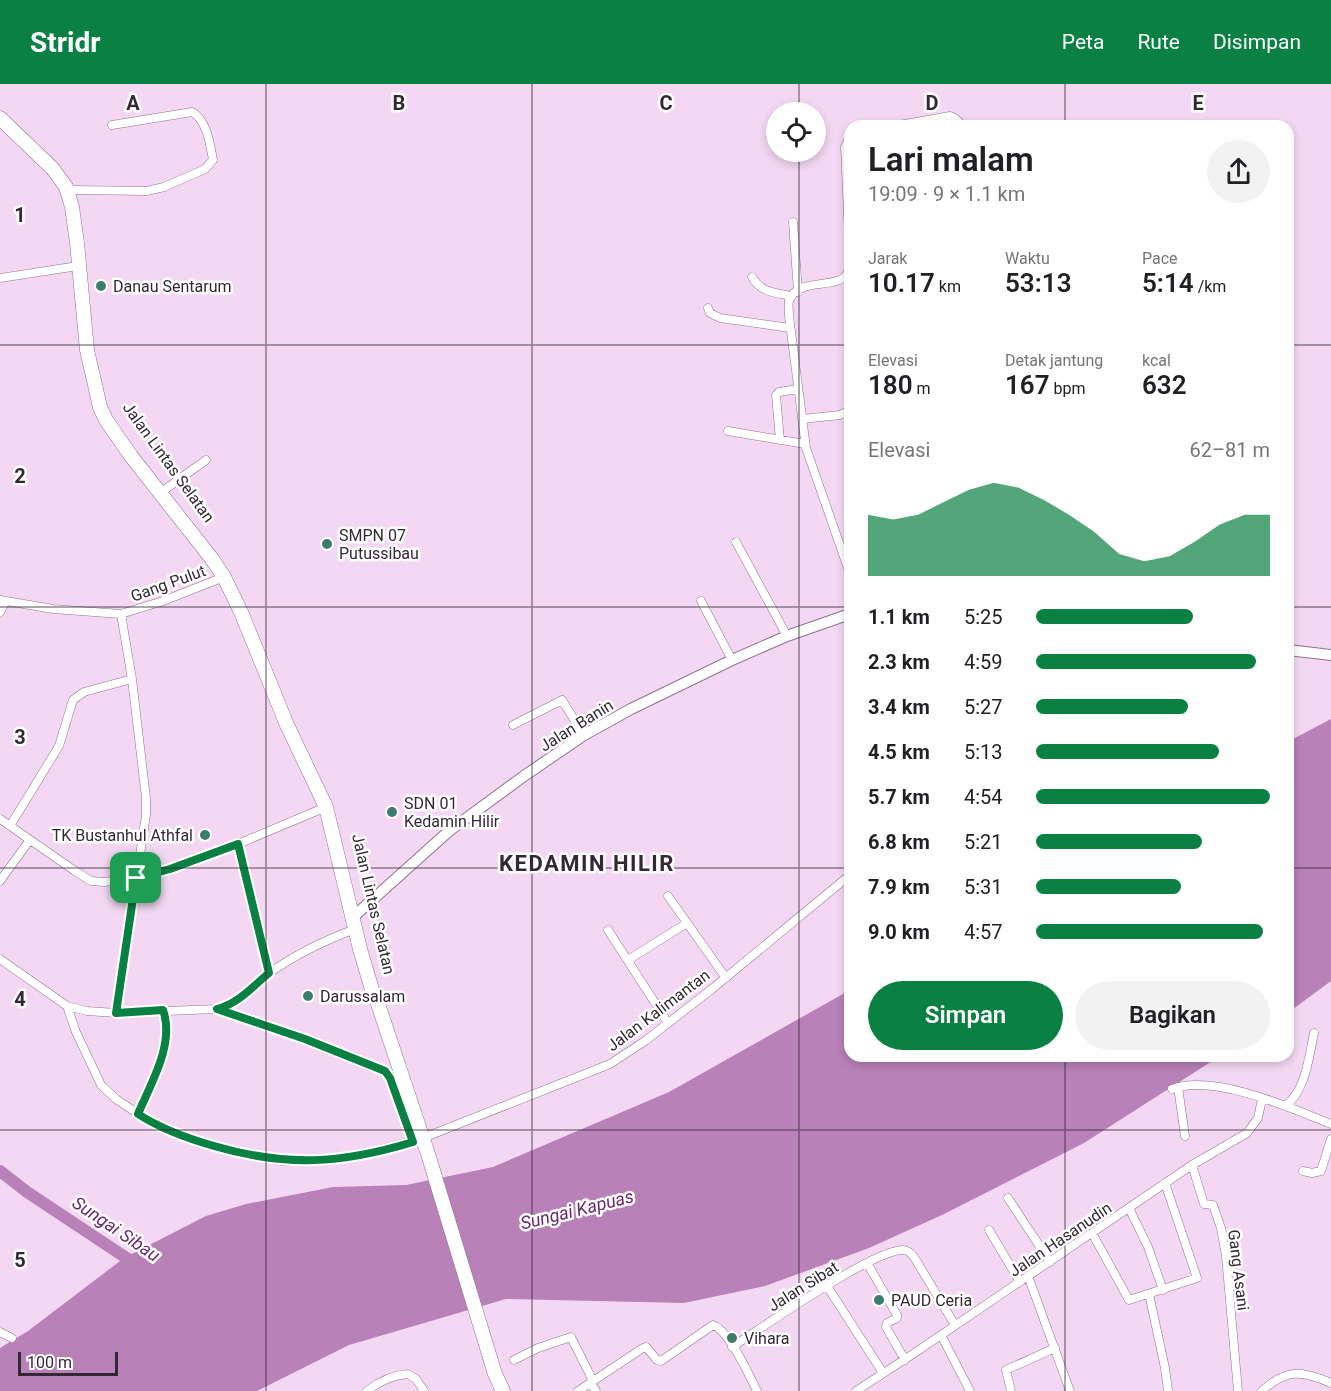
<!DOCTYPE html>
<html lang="id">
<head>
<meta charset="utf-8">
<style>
  :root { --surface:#fff; --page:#f2f2f2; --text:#202124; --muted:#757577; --accent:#0b8043 }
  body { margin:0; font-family:Roboto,sans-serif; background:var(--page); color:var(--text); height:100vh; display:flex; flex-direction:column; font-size:22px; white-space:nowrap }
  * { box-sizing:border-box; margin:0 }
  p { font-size:20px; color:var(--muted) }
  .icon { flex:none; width:33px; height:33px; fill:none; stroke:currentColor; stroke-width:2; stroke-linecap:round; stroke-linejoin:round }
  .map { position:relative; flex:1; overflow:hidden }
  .panel { position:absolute; left:844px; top:36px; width:450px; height:942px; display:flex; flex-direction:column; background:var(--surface); border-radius:18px; box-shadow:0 3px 9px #0003 }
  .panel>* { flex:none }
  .fabs { position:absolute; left:766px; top:18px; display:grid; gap:12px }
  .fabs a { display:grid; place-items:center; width:60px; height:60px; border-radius:50%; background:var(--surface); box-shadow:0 3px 9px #0003; font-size:30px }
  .scale { position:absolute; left:18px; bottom:15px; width:100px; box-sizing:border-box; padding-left:6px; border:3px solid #332833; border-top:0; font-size:16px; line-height:21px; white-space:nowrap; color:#332833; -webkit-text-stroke:4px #fff; paint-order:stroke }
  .pin { position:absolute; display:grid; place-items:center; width:51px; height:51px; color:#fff; margin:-26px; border-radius:12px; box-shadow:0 3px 9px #0006 }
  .round { display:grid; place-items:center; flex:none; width:63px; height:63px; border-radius:32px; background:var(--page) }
  .overview { display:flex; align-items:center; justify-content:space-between; height:102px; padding:0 24px }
  h1 { font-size:33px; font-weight:600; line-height:45px }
  .stats { display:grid; grid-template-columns:repeat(3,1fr); gap:9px; height:102px; padding:6px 24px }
  .stats div { display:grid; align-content:center }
  .stats b { font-size:26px; font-weight:600 }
  .stats small { font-size:16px; font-weight:400 }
  .stats p { font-size:16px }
  .chart { height:168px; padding:12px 24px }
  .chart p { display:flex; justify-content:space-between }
  .chart svg { width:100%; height:108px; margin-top:6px; fill:var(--accent); opacity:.7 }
  .action { display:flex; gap:12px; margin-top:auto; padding:12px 24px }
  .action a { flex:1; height:69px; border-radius:36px; background:var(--accent); color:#fff; font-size:24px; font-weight:600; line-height:69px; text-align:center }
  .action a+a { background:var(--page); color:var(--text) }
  ul { padding:0 24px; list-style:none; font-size:20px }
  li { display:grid; grid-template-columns:96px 72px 1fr; align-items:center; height:45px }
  li i { height:15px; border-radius:8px; background:var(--accent) }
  header { display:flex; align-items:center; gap:36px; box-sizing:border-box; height:84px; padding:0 30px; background:var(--accent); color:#fff }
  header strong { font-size:28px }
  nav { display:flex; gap:33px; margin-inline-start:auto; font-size:21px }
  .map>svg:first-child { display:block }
  .water { fill:#b881b7 }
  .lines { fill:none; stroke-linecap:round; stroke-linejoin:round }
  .river { stroke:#b881b7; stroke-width:12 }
  .street-casing { stroke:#8d748d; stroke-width:9 }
  .secondary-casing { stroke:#8d748d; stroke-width:12 }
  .highway-casing { stroke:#8d748d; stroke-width:15 }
  .street { stroke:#fff; stroke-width:8 }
  .secondary { stroke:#fff; stroke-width:10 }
  .highway { stroke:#fff; stroke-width:14 }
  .route-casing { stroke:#fff; stroke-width:12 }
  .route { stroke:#0b8043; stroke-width:8 }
  .grid { fill:none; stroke:#332833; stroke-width:1.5; stroke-opacity:0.55 }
  .poi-dot { fill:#3a7c6e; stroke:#fff; stroke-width:2 }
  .labels { text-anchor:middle; stroke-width:5; stroke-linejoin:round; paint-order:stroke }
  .poi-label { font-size:16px; fill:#332833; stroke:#fff; text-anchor:start }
  .street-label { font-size:16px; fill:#332833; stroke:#fff }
  .water-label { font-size:18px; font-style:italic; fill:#6b286c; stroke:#fff }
  .district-label { font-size:22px; font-weight:bold; letter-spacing:1.5px; fill:#332833; stroke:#fff }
  .grid-label { font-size:20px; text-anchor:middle; font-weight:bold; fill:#332833; stroke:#fff; stroke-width:5; stroke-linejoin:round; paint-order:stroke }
</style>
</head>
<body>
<header>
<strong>Stridr</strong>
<nav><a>Peta</a><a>Rute</a><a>Disimpan</a></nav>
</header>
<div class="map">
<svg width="1331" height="1307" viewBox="0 0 1331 1307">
  <rect width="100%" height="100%" fill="#f4d8f3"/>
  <path class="water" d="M1331,635V897L1289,928V657Z
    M850,906V972H1220L1084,1059L942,1131L869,1164L765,1202L684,1219L506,1215L349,1261L257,1307H0V1264L28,1247L124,1174L206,1132L246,1120L333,1103L406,1101L493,1083L669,1008Z"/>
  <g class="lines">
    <path class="river" d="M0,1087L27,1108L137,1181"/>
    <defs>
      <path id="street" d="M894,42L950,32L955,34L963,42
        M850,53L845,63L850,174
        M75,106L147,107L164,103L205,85L213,76C210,60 207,36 192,28L112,41
        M793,138L798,208
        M850,181C848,211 798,189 789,217C788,221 789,227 789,232L806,364L850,490
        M752,193C761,209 776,209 792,212
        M0,194L78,182
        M708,224L710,229L720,234L790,244
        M802,335L840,331L850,326
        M728,347L805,360
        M780,356L776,311L779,308L798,305
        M167,404L206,376
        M736,458L787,552
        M0,516L53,525L121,530L163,517L224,493
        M701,517L732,576
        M0,528L6,517
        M513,641L562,616L584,651
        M0,735L75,787L91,797L104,798L136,794L170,785L238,760L326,723
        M10,742L59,662L73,616L84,608L132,595
        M238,760L269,889
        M0,797L29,757
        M668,812L726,894
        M608,846L668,939
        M0,875L67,922L87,927L116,929L217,925C241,919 251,902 271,888C296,870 326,856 355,845
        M628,876L687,839
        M67,922L76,948L101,1001L116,1015L153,1040L196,1057L258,1073L283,1077L329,1076L355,1072L423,1054L610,980L645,957L712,905L850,791
        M219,925L305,955L385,987L390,995L413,1058
        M116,929L146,731V714L132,595L121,530
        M1178,1003L1185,1052
        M1172,1005C1213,989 1291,1024 1331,1040
        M1285,1022C1306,1007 1309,972 1314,949
        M138,1030C151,999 175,960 163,926
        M1192,1081L1204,1120L1213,1121L1221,1144L1226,1172L1238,1307
        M1303,1087L1312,1089L1321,1087L1331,1055
        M1008,1114L1050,1178
        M1129,1124L1148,1163L1163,1206
        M989,1146L1020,1198
        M1092,1149L1129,1216L1197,1194L1165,1099
        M867,1179L897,1231V1234L887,1239L886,1243L905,1276
        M1028,1192L1070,1307
        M827,1202L883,1289
        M1149,1210L1165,1284L1168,1307
        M0,1248L12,1254
        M941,1251L970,1307
        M732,1263C762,1244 874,1165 903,1166C908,1166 911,1169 914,1173L955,1241
        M514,1276L538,1264L571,1253L593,1297
        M591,1299L596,1307
        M367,1307C380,1297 392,1291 408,1290L416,1295L424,1307
        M578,1307L643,1264L646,1263L657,1276L661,1277L713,1241C729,1246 749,1291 757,1307
        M856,1307L913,1270L1192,1081L1247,1049L1258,1034L1262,1015
        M1011,1307L1006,1286L1055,1264
        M1262,1307C1286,1285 1301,1286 1331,1299"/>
      <path id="secondary" d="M1288,566L1331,571
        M352,834L449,747L524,692L584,651L631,625L732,576L787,552L850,530"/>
      <path id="highway" d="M0,34L53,85L66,103L72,123L77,159L87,266L100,323L106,336L131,372L212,475L224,493L241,528L287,641L326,723L360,865L373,909L377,917L428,1070L495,1290L503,1307"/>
    </defs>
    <use href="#street" class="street-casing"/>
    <use href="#secondary" class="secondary-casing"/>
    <use href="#highway" class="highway-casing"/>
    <use href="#street" class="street"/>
    <use href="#secondary" class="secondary"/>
    <use href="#highway" class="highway"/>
  </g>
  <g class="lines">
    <defs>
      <path id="route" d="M238,760L269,889C252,903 239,919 217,925L305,955L385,987L390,994L413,1058C341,1080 286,1083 214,1062C186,1054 161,1045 138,1030C151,999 175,960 163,926L116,929L136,794L170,785Z"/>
    </defs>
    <use href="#route" class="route-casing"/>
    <use href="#route" class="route"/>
  </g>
  <path class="grid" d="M266,0V1307M532,0V1307M799,0V28M1065,0V42M799,68V1307M0,261H850M1288,261H1331M0,523H850M1288,523H1331M0,784H850M1288,784H1331M1065,972V1307M0,1046H1331"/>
  <g class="poi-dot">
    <circle cx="101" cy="202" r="6"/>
    <circle cx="327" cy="460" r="6"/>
    <circle cx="392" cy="728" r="6"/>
    <circle cx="205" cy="751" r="6"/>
    <circle cx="308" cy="912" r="6"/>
    <circle cx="879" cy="1216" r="6"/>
    <circle cx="732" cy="1254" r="6"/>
  </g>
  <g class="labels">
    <g class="poi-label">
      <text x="113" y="208">Danau Sentarum</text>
      <text x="339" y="457">SMPN 07<tspan x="339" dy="18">Putussibau</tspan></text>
      <text x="404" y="725">SDN 01<tspan x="404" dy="18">Kedamin Hilir</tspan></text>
      <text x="193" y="757" text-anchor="end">TK Bustanhul Athfal</text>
      <text x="320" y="918">Darussalam</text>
      <text x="891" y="1222">PAUD Ceria</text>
      <text x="744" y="1260">Vihara</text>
    </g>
    <g class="street-label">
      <text transform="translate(169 378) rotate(54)" y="6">Jalan Lintas Selatan</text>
      <text transform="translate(168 499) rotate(-20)" y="6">Gang Pulut</text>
      <text transform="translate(576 641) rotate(-32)" y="6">Jalan Banin</text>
      <text transform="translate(374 820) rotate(77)" y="6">Jalan Lintas Selatan</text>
      <text transform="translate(658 926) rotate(-37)" y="6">Jalan Kalimantan</text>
      <text transform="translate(1060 1155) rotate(-34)" y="6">Jalan Hasanudin</text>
      <text transform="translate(1239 1186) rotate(83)" y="6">Gang Asani</text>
      <text transform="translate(803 1202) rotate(-32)" y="6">Jalan Sibat</text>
    </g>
    <g class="water-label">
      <text transform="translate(577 1126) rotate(-14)" y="6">Sungai Kapuas</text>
      <text transform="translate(116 1145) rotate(34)" y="6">Sungai Sibau</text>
    </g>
    <g class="district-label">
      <text x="587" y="787">KEDAMIN HILIR</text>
    </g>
  </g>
  <g class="grid-label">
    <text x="133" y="26">A</text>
    <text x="399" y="26">B</text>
    <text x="666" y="26">C</text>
    <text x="932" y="26">D</text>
    <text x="1198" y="26">E</text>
    <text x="20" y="138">1</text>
    <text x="20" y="399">2</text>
    <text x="20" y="660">3</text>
    <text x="20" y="922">4</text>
    <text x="20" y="1183">5</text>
  </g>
</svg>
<div class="fabs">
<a><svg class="icon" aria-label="locate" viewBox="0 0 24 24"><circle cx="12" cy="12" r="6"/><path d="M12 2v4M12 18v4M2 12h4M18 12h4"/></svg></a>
</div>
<div class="scale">100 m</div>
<div class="pin" style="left:136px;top:794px;background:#1e9e55"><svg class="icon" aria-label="arrive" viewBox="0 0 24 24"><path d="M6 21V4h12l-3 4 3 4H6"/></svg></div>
<section class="panel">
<div class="overview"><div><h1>Lari malam</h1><p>19:09 · 9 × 1.1 km</p></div><a class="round"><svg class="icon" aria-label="share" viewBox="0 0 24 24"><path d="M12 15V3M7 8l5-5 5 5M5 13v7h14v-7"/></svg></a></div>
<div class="stats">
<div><p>Jarak</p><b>10.17<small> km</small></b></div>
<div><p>Waktu</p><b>53:13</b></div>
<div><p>Pace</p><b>5:14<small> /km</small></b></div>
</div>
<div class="stats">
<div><p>Elevasi</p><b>180<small> m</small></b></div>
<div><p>Detak jantung</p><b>167<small> bpm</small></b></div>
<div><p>kcal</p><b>632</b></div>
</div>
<div class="chart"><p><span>Elevasi</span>62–81 m</p>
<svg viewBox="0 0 160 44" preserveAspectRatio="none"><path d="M0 44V19L10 21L20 19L30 14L40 9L50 6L60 8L70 13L80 19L90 26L100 35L110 38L120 36L130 30L140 23L150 19L160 19V44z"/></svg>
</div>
<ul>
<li><b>1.1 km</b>5:25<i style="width:67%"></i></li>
<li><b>2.3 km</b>4:59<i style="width:94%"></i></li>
<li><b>3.4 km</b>5:27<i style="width:65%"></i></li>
<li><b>4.5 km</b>5:13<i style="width:78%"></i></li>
<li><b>5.7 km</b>4:54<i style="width:100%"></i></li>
<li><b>6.8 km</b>5:21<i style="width:71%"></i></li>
<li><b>7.9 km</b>5:31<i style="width:62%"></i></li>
<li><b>9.0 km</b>4:57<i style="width:97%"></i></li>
</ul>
<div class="action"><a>Simpan</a><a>Bagikan</a></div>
</section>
</div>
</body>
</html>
